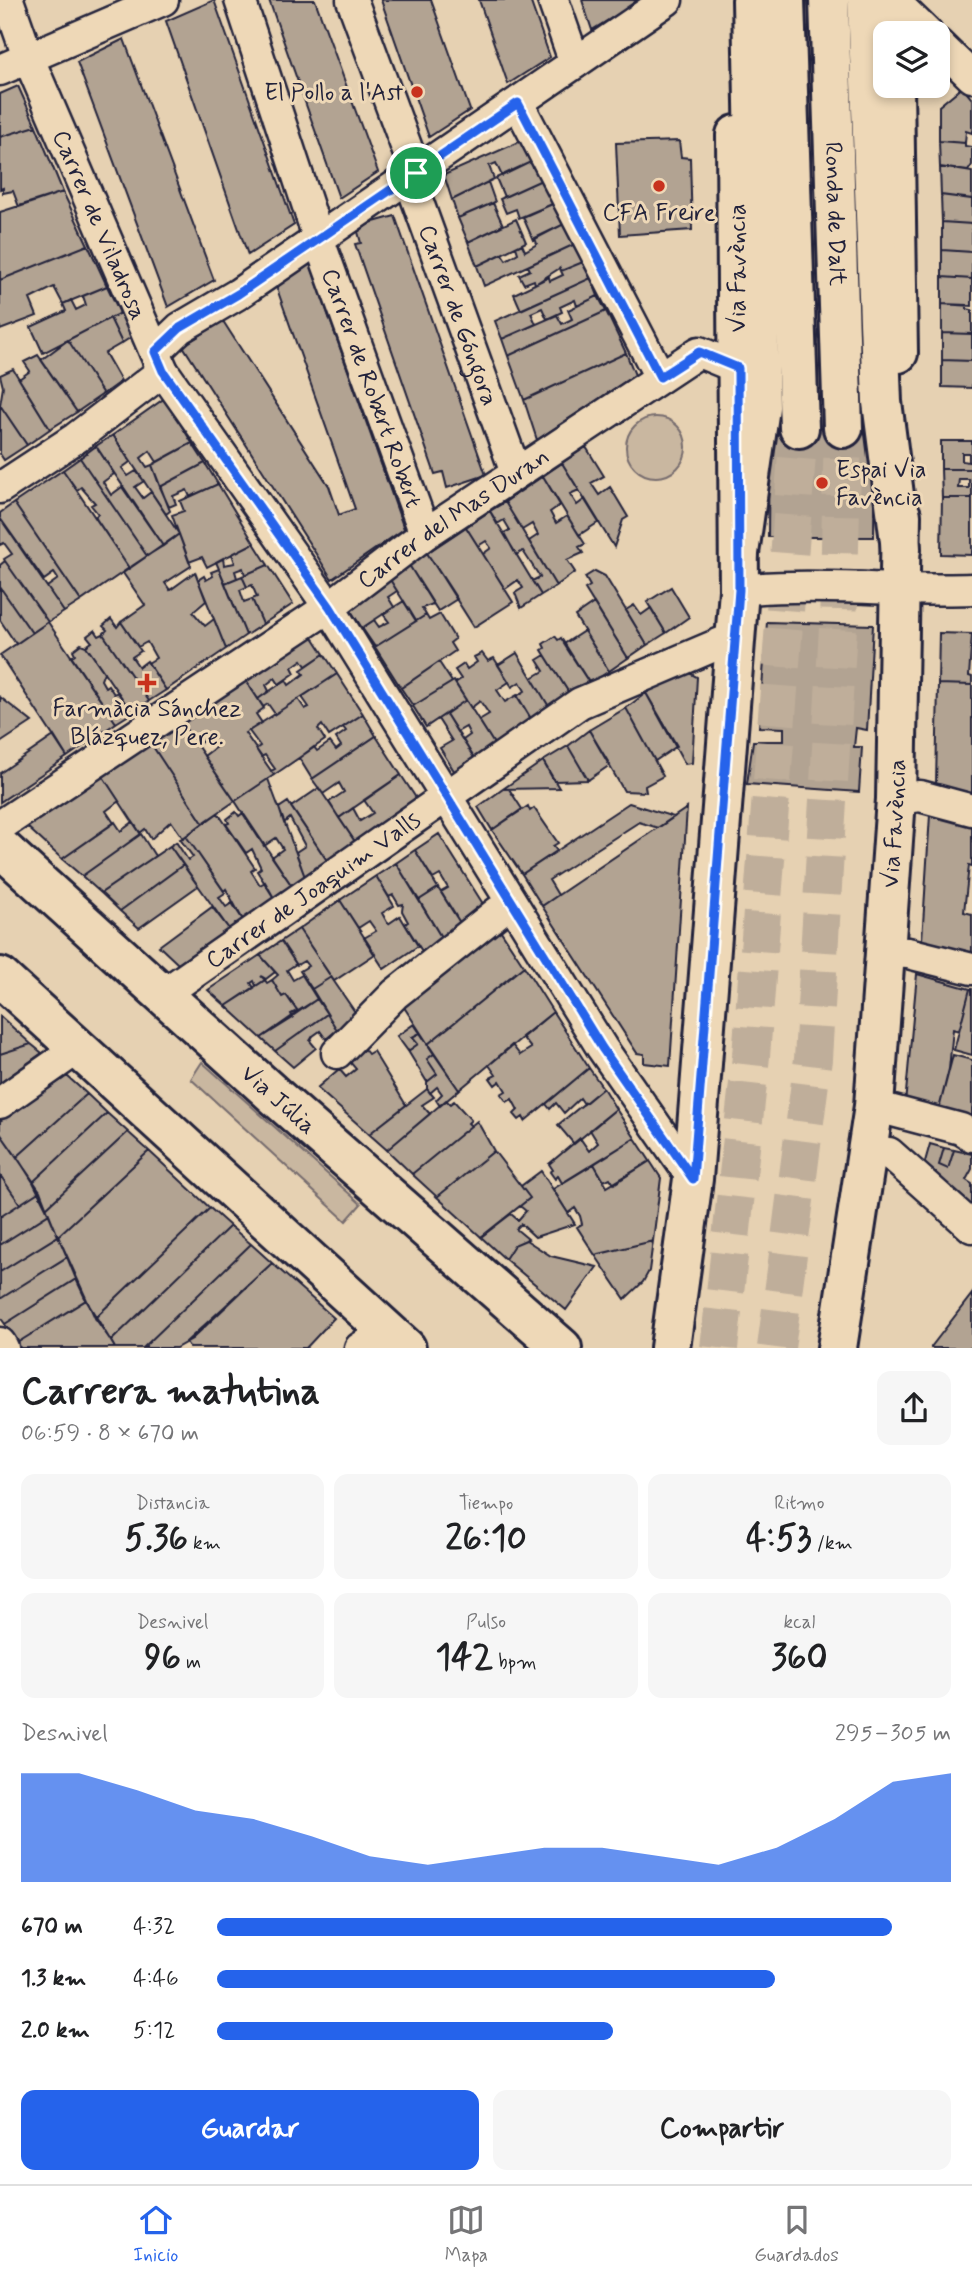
<!DOCTYPE html>
<html lang="es">
<head>
<meta charset="utf-8">
<style>
  :root { --surface:#fff; --page:#f6f6f6; --text:#202124; --muted:#757577; --line:#e0e0e0; --accent:#2563eb }
  body { margin:0; font-family:Mynerve,sans-serif; background:var(--page); color:var(--text); height:100vh; display:flex; flex-direction:column; font-size:26px; white-space:nowrap }
  * { box-sizing:border-box; margin:0 }
  p { font-size:23px; color:var(--muted) }
  .icon { flex:none; width:38px; height:38px; fill:none; stroke:currentColor; stroke-width:2; stroke-linecap:round; stroke-linejoin:round }
  .map { position:relative; height:1348px; overflow:hidden }
  .panel { display:flex; flex-direction:column; background:var(--surface); flex:1 }
  .panel>* { flex:none }
  .controls { position:absolute; left:873px; top:21px; display:grid; gap:14px }
  .controls a { display:grid; place-items:center; width:77px; height:77px; border-radius:14px; background:var(--surface); box-shadow:0 4px 10px #0003; font-size:35px }
  .pin { position:absolute; display:grid; place-items:center; width:60px; height:60px; color:#fff; margin:-30px; border:4px solid #fff; border-radius:50%; box-shadow:0 2px 7px #0007 }
  .round { display:grid; place-items:center; flex:none; width:74px; height:74px; border-radius:14px; background:var(--page) }
  .summary { display:flex; align-items:center; justify-content:space-between; height:119px; padding:0 21px }
  h1 { font-size:38px; font-weight:700; line-height:52px }
  .metrics { display:grid; grid-template-columns:repeat(3,1fr); gap:10px; height:119px; padding:7px 21px }
  .metrics div { display:grid; align-content:center; border-radius:14px; background:var(--page); text-align:center }
  .metrics b { font-size:35px; font-weight:700 }
  .metrics small { font-size:19px; font-weight:400 }
  .metrics p { font-size:19px }
  .chart { height:196px; padding:14px 21px }
  .chart p { display:flex; justify-content:space-between }
  .chart svg { width:100%; height:126px; margin-top:7px; fill:var(--accent); opacity:.7 }
  .action { display:flex; gap:14px; margin-top:auto; padding:14px 21px }
  .action a { flex:1; height:80px; border-radius:14px; background:var(--accent); color:#fff; font-size:28px; font-weight:700; line-height:80px; text-align:center }
  .action a+a { background:var(--page); color:var(--text) }
  ul { padding:0 21px; list-style:none; font-size:23px }
  li { display:grid; grid-template-columns:112px 84px 1fr; align-items:center; height:52px }
  li i { height:18px; border-radius:9px; background:var(--accent) }
  .menu { display:flex; justify-content:space-around; align-items:center; height:98px; border-top:2px solid var(--line); background:var(--surface); font-size:19px; color:var(--muted) }
  .menu a { display:grid; justify-items:center; gap:4px }
  .menu .selected { color:var(--accent) }
  .map>svg:first-child { display:block }
  .green { fill:#c9b7a0; stroke:#766c6e; stroke-width:2 }
  .building { fill:#b2a392; stroke:#22223b; stroke-width:2; fill-rule:evenodd }
  .lines { fill:none; stroke-linecap:round; stroke-linejoin:round }
  .highway-tunnel { stroke:#bfae9a; stroke-width:38; stroke-dasharray:38 19; stroke-linecap:butt }
  .street-casing { stroke:#22223b; stroke-width:35 }
  .secondary-casing { stroke:#22223b; stroke-width:44 }
  .highway-casing { stroke:#22223b; stroke-width:44 }
  .street { stroke:#eed8b7; stroke-width:30 }
  .secondary { stroke:#eed8b7; stroke-width:38 }
  .highway { stroke:#eed8b7; stroke-width:38 }
  .route-casing { stroke:#fff; stroke-width:14 }
  .route { stroke:#2563eb; stroke-width:9 }
  .poi-dot { fill:#c8321e; stroke:#eed8b7; stroke-width:2.5 }
  .labels { text-anchor:middle; stroke-width:6; stroke-linejoin:round; paint-order:stroke }
  .poi-label { font-size:24px; fill:#22223b; stroke:#eed8b7 }
  .street-label { font-size:24px; fill:#22223b; stroke:#eed8b7 }
</style>
</head>
<body>
<div class="map">
<svg width="972" height="1348" viewBox="0 0 972 1348">
  <rect width="100%" height="100%" fill="#e6d1b2"/>
  <filter id="ink" filterUnits="userSpaceOnUse"><feTurbulence type="fractalNoise" baseFrequency=".0143" numOctaves="2"/><feDisplacementMap in="SourceGraphic" scale="14" xChannelSelector="R" yChannelSelector="G"/><feConvolveMatrix kernelMatrix="1 2 1 2 8 2 1 2 1" color-interpolation-filters="sRGB"/></filter>
  <g filter="url(#ink)">
    <path class="green" d="M626 447a30 30 0 1 1 60 0a30 30 0 1 1-60 0Z
      M202,1062L361,1204L346,1221L191,1079Z"/>
    <path class="building" d="M214,0L294,225L248,255L166,21Z
      M269,0H315L378,172L339,198Z
      M381,0H431L470,110L429,137Z
      M479,0H530L550,57L508,84Z
      M582,0H641L592,30Z
      M124,39L214,280L168,307L77,62Z
      M18,86L36,126L0,137V94Z
      M962,87L972,99V133L966,131L965,143L939,141V106Z
      M36,126L63,192L19,207L13,191L3,193V188L0,189V137Z
      M528,138L537,159L502,176L496,163L489,166L494,179L452,200L444,175Z
      M679,141L681,157L690,158L692,230L620,235L616,143Z
      M939,141L965,143V146L972,147V165L968,171L940,167Z
      M537,159L546,178L504,197L496,178Z
      M940,167L972,172V199L941,195Z
      M546,178L557,202L519,218L516,209L506,213L500,199Z
      M488,182L495,202L458,218L452,200Z
      M63,192L88,245L0,280V212Z
      M941,195L972,199V224L942,222Z
      M557,202L566,223L533,240L523,217Z
      M493,203L503,225L468,242L458,218Z
      M395,216L486,475L447,488L443,472L435,474L355,244L361,243L358,232L370,223Z
      M516,219L526,242L477,266L468,242Z
      M942,222L972,224V252L942,250Z
      M566,223L575,244L484,286L477,266L502,254L506,260L518,253L516,247L522,244L525,251L537,244L535,238Z
      M575,244L583,262L561,271L560,268L535,284L534,280L524,284L519,275L530,270L528,266Z
      M88,245L107,286L63,304L54,287L30,299L37,316L0,330V280Z
      M942,250L972,252V279L942,277Z
      M583,262L591,278L521,310L514,294L549,277L550,281L563,275L561,271Z
      M310,263L404,529L332,579L183,346L223,321L329,486L339,515L355,509L276,286Z
      M942,277L972,279V306L942,304Z
      M591,278L598,296L577,306L575,300L560,307L562,312L547,319L542,308L531,313L536,324L502,339L495,321Z
      M107,286L120,313L43,353L31,327L66,311L63,304L71,300L76,310L86,305L83,296Z
      M598,296L606,311L508,356L502,339L557,315L562,324L572,319L568,310Z
      M942,304L967,305V309L972,310V334L942,333Z
      M606,311L626,353L524,400L508,356Z
      M120,313L133,336L122,343L110,318Z
      M110,318L122,343L105,353L121,381L103,394L68,340Z
      M942,333L972,334V361L942,360Z
      M68,340L103,394L77,412L41,360Z
      M626,353L635,375L537,440L524,400Z
      M38,355L77,412L50,429L19,379L30,371L24,362Z
      M942,360L972,361V388L942,387Z
      M13,369L50,429L27,445L0,405L3,387L0,375Z
      M165,398L192,443L157,462L150,451L141,458L147,467L152,465L170,511L166,514L113,435Z
      M0,405L27,445L4,460L0,454Z
      M875,428L874,537H768L769,429Z
      M113,435L130,462L122,468L128,476L136,471L144,481L135,487L143,498L151,492L179,534L163,546L96,446Z
      M941,441H972V469H941ZM962,453H969V462L962,461Z
      M192,443L205,463L160,487L152,465Z
      M96,446L114,474L103,482L111,495L122,487L163,546L147,556L80,458Z
      M586,447L604,476L591,483L599,495L610,487L628,517L623,520L614,547L562,463Z
      M80,458L147,556L129,568L95,517L98,514L91,505L95,503L81,487L77,490L63,470Z
      M205,463L218,484L190,497L187,490L173,496L176,504L169,507L160,487Z
      M562,463L579,490L570,494L577,505L585,499L599,522L579,535L543,476Z
      M941,469H972V498H942ZM959,479H969V488H958Z
      M63,470L129,568L81,601L14,503Z
      M543,476L560,505L550,512L556,523L567,516L585,544L579,547L583,553L567,560L575,572L556,586L529,541L538,535L532,524L522,530L505,502Z
      M218,484L254,543L207,567L202,557L189,562L172,515L184,511L180,501Z
      M942,498H972V555L941,554Z
      M505,502L556,586L541,595L532,581L540,577L523,551L516,555L504,533L510,530L504,520L497,524L490,511Z
      M14,503L81,601L64,612L47,587L58,579L54,573L44,580L0,518V513Z
      M490,511L541,595L521,608L515,593L523,588L518,580L505,589L483,554L491,548L486,541L478,546L466,527Z
      M0,518L64,612L48,622L5,561L4,559L12,554L4,543L0,545Z
      M466,527L513,602L474,627L427,553Z
      M179,534L191,566L165,583L170,590L195,572L206,601L193,612L205,626L214,619L226,649L166,690L148,663L156,658L147,642L138,647L121,622L145,605L123,573Z
      M254,543L268,565L245,575L243,568L235,571L237,578L225,583L216,562L223,558L224,565L235,563L232,554Z
      M427,553L457,599L438,611L409,565Z
      M5,561L48,622L32,633L0,587V565Z
      M268,565L293,604L263,624L252,599L257,597L252,585L247,587L242,576Z
      M409,565L433,604L422,608L426,615L416,621L389,578Z
      M219,569L246,635L226,649L198,580L204,576L206,580L213,576L211,572Z
      M595,571L605,576L647,645L628,658L585,589L590,586L585,577Z
      M242,576L247,587L240,590L244,602L252,599L263,624L246,635L225,583Z
      M389,578L397,591L388,597L394,607L362,628L348,606Z
      M0,587L32,633L16,644L0,620Z
      M671,587L689,617L666,633L647,602Z
      M404,601L416,621L375,647L362,628L374,620L379,627L389,622L383,614Z
      M594,603L628,658L609,671L575,616Z
      M634,605L641,615L651,608L666,633L647,645L626,610Z
      M440,614L455,639L450,643L455,651L401,688L375,647L426,615L429,620Z
      M111,619L117,627L121,622L141,651L132,657L139,667L147,661L166,690L149,701L103,634L107,630L103,626Z
      M48,622L116,723L67,757L0,655Z
      M767,622L873,625L867,730L856,728L854,747H862L859,792L747,784L753,741H784V728L759,727Z
      M95,630L99,636L103,634L149,701L132,713L86,646L92,642L87,636Z
      M309,631L324,654L306,666L302,660L292,667L295,673L279,684L275,678L266,685L269,691L258,699L243,676Z
      M584,631L609,671L590,684L564,644Z
      M939,633L972,634L969,676L972,677V685L938,684Z
      M555,636L558,640L561,638L590,684L571,696L542,650L545,648L543,644Z
      M81,644L86,646L104,672L101,680L105,687L108,685L114,694L118,692L132,713L116,723L71,657L75,654L73,650Z
      M482,653L488,661L494,658L509,682L497,690L505,702L517,695L533,722L496,747L479,720L489,714L480,701L471,708L455,683L461,679L455,670L464,664L467,669L477,662L474,657Z
      M517,653L551,710L533,722L517,696L525,691L520,682L512,687L498,665Z
      M324,654L337,674L275,714L268,704L263,707L258,699L286,680L289,685L304,674L301,670Z
      M545,655L571,696L551,710L532,678L544,671L537,660Z
      M439,662L452,682L413,706L401,688Z
      M682,669L697,677L692,763L685,764L646,693Z
      M337,674L363,714L329,736L322,725L318,729L325,740L274,775L271,771L275,769L265,755L261,757L256,749L260,746L249,731L298,699L305,709L309,707L302,697Z
      M243,676L264,708L256,714L262,723L245,733L274,775L235,801L204,756L217,746L209,737L197,745L179,719Z
      M454,681L466,700L426,727L413,706Z
      M938,684L972,685V794L936,785Z
      M646,693L677,746L655,761L626,708Z
      M0,697L32,722L0,743Z
      M466,700L496,747L476,761L463,740L470,735L466,727L457,732L446,714Z
      M626,708L663,776L645,786L646,792L624,791L589,730Z
      M363,714L376,736L312,779L299,758L314,747L317,751L330,742L336,750L341,746L336,738L346,731L343,727Z
      M446,714L476,761L456,774L440,748L452,741L438,719Z
      M179,719L235,801L203,823L148,739Z
      M589,730L610,765L588,780L568,746Z
      M54,736L67,757L0,802V773Z
      M376,736L401,775L339,818L329,802L344,792L339,783L323,794L312,779Z
      M148,739L203,823L183,838L171,821L151,839L145,829L140,833L100,772Z
      M568,746L588,780L554,781L543,761Z
      M543,761L559,788L503,789Z
      M100,772L119,801L106,811L114,823L62,859L24,824Z
      M401,775L418,801L356,843L339,818L353,808L360,821L373,813L364,800Z
      M268,779L305,877L292,886L272,857L283,849L276,838L264,846L235,801Z
      M319,788L356,843L328,862L291,807Z
      M503,789H509L522,809L492,830L478,807Z
      M288,802L328,862L305,877L296,852L305,846L290,818L284,823L279,808Z
      M629,803L674,817L658,828L639,822L549,880L558,895L542,906L522,874Z
      M528,806L530,811L534,808L558,843L553,846L557,851L522,874L492,830Z
      M687,808L670,1066L644,1063V1054L637,1053L542,906Z
      M236,812L239,816L243,813L292,886L274,898L257,871L261,868L252,849L246,853L226,824L229,823L227,819Z
      M218,813L255,868L251,871L260,885L265,882L274,898L243,920L226,889L224,891L186,836Z
      M930,815L972,825V866L969,865L964,912L972,914V956L922,940Z
      M115,822L121,831L133,822L141,834L82,876L62,859Z
      M141,834L155,856L101,893L82,876Z
      M439,834L485,907L462,926L441,892L448,888L440,875L433,879L415,850Z
      M186,836L225,893L219,897L226,907L232,903L243,920L229,929L170,846L176,842L188,860L193,857L180,839Z
      M170,846L183,865L120,911L101,893Z
      M415,850L438,888L419,900L396,863Z
      M396,863L444,942L425,956L405,924L408,922L402,911L403,904L399,905L393,895L389,897L376,876Z
      M183,865L198,886L139,928L120,911Z
      M376,876L394,906L382,913L388,924L400,916L418,946L384,969L364,938L376,931L369,921L358,928L340,900Z
      M438,888L462,926L444,942L419,900Z
      M340,900L375,954L334,981L299,929Z
      M212,907L229,929L178,964L159,946Z
      M493,919L524,966L428,1044L398,998Z
      M299,929L331,977L312,989L300,971L308,966L304,961L297,965L281,941Z
      M281,941L296,964L287,970L293,980L302,975L317,999L298,1011L286,995L282,997L272,980L278,975L260,955Z
      M260,955L275,972L266,979L261,976L265,980L256,986L254,981L251,983L254,988L226,1006L208,990Z
      M524,966L553,1012L459,1090L428,1044Z
      M917,974L970,989L959,1031L953,1029L949,1069L938,1113L905,1104Z
      M331,977L357,1015L337,1030L312,989Z
      M265,980L267,983L272,980L282,997L286,995L297,1011L291,1014L293,1018L261,1038L226,1006Z
      M970,989H972V1055L954,1050Z
      M317,999L327,1014L275,1051L261,1038Z
      M553,1012L589,1068L525,1121L523,1117L519,1120L514,1114L518,1110L512,1099L507,1102L501,1094L506,1091L500,1081L495,1085L490,1078L496,1075L489,1065L512,1045L520,1055L531,1048L522,1037Z
      M327,1014L337,1030L326,1039L320,1031L313,1036L310,1041L316,1048L293,1067L275,1051Z
      M0,1016L31,1044L0,1054Z
      M414,1024L420,1033L412,1037L418,1044L408,1051L397,1036Z
      M420,1033L434,1054L427,1059L437,1074L427,1082L408,1051L418,1044L412,1037Z
      M31,1044L42,1053L0,1083V1054Z
      M364,1049L368,1054L373,1051L406,1105L369,1134L317,1088L339,1069L346,1077L356,1069L349,1061Z
      M434,1054L459,1090L440,1106L436,1100L442,1094L437,1087L430,1093L427,1089V1082L437,1074L427,1059Z
      M953,1055L972,1060V1122L938,1113Z
      M589,1068L603,1088L584,1104L580,1098L564,1113L556,1103L550,1109L546,1104Z
      M67,1076L87,1094L17,1157L0,1133V1121Z
      M603,1088L616,1109L574,1144L558,1125Z
      M427,1089L434,1097L422,1105L430,1114L387,1150L369,1134Z
      M87,1094L107,1113L33,1182L17,1157Z
      M446,1100L450,1104L454,1101L471,1120L468,1123L471,1126L412,1174L387,1150Z
      M616,1109L635,1138L562,1183L558,1176L555,1179L550,1172L553,1170L549,1164L580,1138L589,1151L598,1143L590,1130Z
      M107,1113L128,1132L46,1208L33,1182Z
      M477,1121L494,1151L437,1197L412,1174Z
      M128,1132L149,1151L58,1236L46,1208Z
      M0,1133L40,1191L20,1204L0,1175Z
      M635,1138L650,1161L614,1184L610,1178L604,1181L594,1164Z
      M930,1144L944,1148L939,1165L948,1169L954,1150L972,1154V1169L966,1180L972,1184V1220L921,1176Z
      M944,1148L954,1150L948,1169L939,1165Z
      M149,1151L210,1208L95,1318L58,1236Z
      M494,1151L530,1198L481,1237L437,1197Z
      M650,1161L661,1178L653,1241L595,1255L577,1227L582,1224L580,1216L575,1208L568,1213L553,1189L594,1164L607,1187Z
      M541,1171L575,1224L535,1237L521,1224L516,1229L528,1239L514,1245L505,1259L481,1237L511,1214L518,1220L526,1211L520,1206L530,1198L521,1186Z
      M0,1175L20,1204L0,1217Z
      M40,1191L49,1214L0,1245V1217Z
      M210,1208L230,1226L111,1341L95,1318Z
      M49,1214L58,1236L0,1272V1245Z
      M230,1226L251,1244L143,1348H115L111,1341Z
      M58,1236L67,1257L0,1299V1272Z
      M526,1240L551,1256L597,1267L566,1310L505,1259L514,1245Z
      M653,1241L649,1271L643,1282L625,1299L595,1255Z
      M251,1244L272,1263L192,1339L176,1348H143Z
      M67,1257L76,1279L5,1324L0,1317V1299Z
      M272,1263L334,1318L306,1348H190L186,1342Z
      M76,1279L86,1300L17,1343L5,1324Z
      M972,1294V1348H931V1347Z
      M86,1300L115,1348H20L17,1343Z"/>
    <g class="lines">
      <path class="highway-tunnel" d="M719,1348L751,1056L799,428
        M776,1348L813,1059L838,627L843,428"/>
      <defs>
        <g id="street">
          <path id="s1" d="M8,0L28,57L163,371L329,607L602,1048L693,1179"/>
          <path id="s2" d="M240,0L322,249L425,534"/>
          <path id="s3" d="M352,0L416,173V197L516,473"/>
          <path d="M553,0L575,63"/>
          <path d="M893,0L927,33"/>
          <path d="M938,44L972,77"/>
          <path d="M0,70L163,0"/>
          <path d="M518,103L660,377"/>
          <path d="M155,352L180,328L238,294L667,0"/>
          <path d="M0,488L76,438L163,371"/>
          <path d="M739,590C816,582 895,592 972,589"/>
          <path d="M896,799L920,796L972,810"/>
          <path id="s4" d="M0,826L329,607L425,534L699,352L738,368"/>
          <path d="M884,952L908,953L972,969"/>
          <path id="s5" d="M162,995L580,703L721,643"/>
          <path d="M337,1053L395,994L498,912"/>
          <path d="M0,1103L67,1056"/>
          <path d="M874,1106L961,1129L972,1136"/>
          <path d="M889,1153L972,1227"/>
          <path d="M0,1343L3,1348"/>
          <path d="M360,1348L388,1330"/>
        </g>
        <g id="secondary">
          <path d="M893,0V33"/>
          <path d="M894,86L898,353"/>
          <path id="s6" d="M0,847L276,1097L562,1348"/>
          <path d="M0,977L406,1348"/>
          <path d="M670,1348L693,1179L739,590L736,135"/>
          <path id="s7" d="M837,1348L874,1106L896,799L901,515"/>
        </g>
        <g id="highway">
          <path d="M785,0L799,428"/>
          <path id="s8" d="M829,0L843,428"/>
          <path d="M867,0L882,402L901,549"/>
          <path d="M739,553L760,407L752,0"/>
        </g>
      </defs>
      <use href="#street" class="street-casing"/>
      <use href="#secondary" class="secondary-casing"/>
      <use href="#highway" class="highway-casing"/>
      <use href="#street" class="street"/>
      <use href="#secondary" class="secondary"/>
      <use href="#highway" class="highway"/>
    </g>
  </g>
  <g class="lines" filter="url(#ink)">
    <defs>
      <path id="route" d="M518,103L660,377L699,352L738,368L739,590L693,1179L602,1048L330,607L163,371L155,352L180,328L238,294Z"/>
    </defs>
    <use href="#route" class="route-casing"/>
    <use href="#route" class="route"/>
  </g>
  <g class="poi-dot">
    <circle cx="417" cy="92" r="7"/>
    <circle cx="659" cy="186" r="7"/>
    <circle cx="822" cy="483" r="7"/>
    <path d="M143.5 672.5h7v7h7v7h-7v7h-7v-7h-7v-7h7z"/>
  </g>
  <g class="labels">
    <g class="poi-label">
      <text x="403" y="100" text-anchor="end">El Pollo a l'Ast</text>
      <text x="659" y="220">CFA Freire</text>
      <text x="836" y="477" text-anchor="start">Espai Via<tspan x="836" dy="28">Favència</tspan></text>
      <text x="147" y="716">Farmàcia Sánchez<tspan x="147" dy="28">Blázquez, Pere.</tspan></text>
    </g>
    <g class="street-label">
      <text dy="8" stroke="none"><textPath href="#s8" startOffset="214">Ronda de Dalt</textPath></text>
      <text dy="8" stroke="none"><textPath href="#s1" startOffset="243">Carrer de Viladrosa</textPath></text>
      <text transform="translate(737 268) rotate(-90)" y="8">Via Favència</text>
      <text dy="8" stroke="none"><textPath href="#s3" startOffset="334">Carrer de Góngora</textPath></text>
      <text dy="8" stroke="none"><textPath href="#s2" startOffset="410">Carrer de Robert Robert</textPath></text>
      <text dy="8" stroke="none"><textPath href="#s4" startOffset="548">Carrer del Mas Duran</textPath></text>
      <text dy="8" stroke="none"><textPath href="#s7" startOffset="528">Via Favència</textPath></text>
      <text dy="8" stroke="none"><textPath href="#s5" startOffset="184">Carrer de Joaquim Valls</textPath></text>
      <text dy="8" stroke="none"><textPath href="#s6" startOffset="376">Via Júlia</textPath></text>
    </g>
  </g>
</svg>
<div class="controls">
<a><svg class="icon" aria-label="layers" viewBox="0 0 24 24"><path d="M12 4l9 5-9 5-9-5zM3 14l9 5 9-5"/></svg></a>
</div>
<div class="pin" style="left:416px;top:173px;background:#1e9e55"><svg class="icon" aria-label="arrive" viewBox="0 0 24 24"><path d="M6 21V4h12l-3 4 3 4H6"/></svg></div>
</div>
<section class="panel">
<div class="summary"><div><h1>Carrera matutina</h1><p>06:59 · 8 × 670 m</p></div><a class="round"><svg class="icon" aria-label="share" viewBox="0 0 24 24"><path d="M12 15V3M7 8l5-5 5 5M5 13v7h14v-7"/></svg></a></div>
<div class="metrics">
<div><p>Distancia</p><b>5.36<small> km</small></b></div>
<div><p>Tiempo</p><b>26:10</b></div>
<div><p>Ritmo</p><b>4:53<small> /km</small></b></div>
</div>
<div class="metrics">
<div><p>Desnivel</p><b>96<small> m</small></b></div>
<div><p>Pulso</p><b>142<small> bpm</small></b></div>
<div><p>kcal</p><b>360</b></div>
</div>
<div class="chart"><p><span>Desnivel</span>295–305 m</p>
<svg viewBox="0 0 160 44" preserveAspectRatio="none"><path d="M0 44V6L10 6L20 12L30 19L40 22L50 28L60 35L70 38L80 35L90 32L100 32L110 35L120 38L130 32L140 22L150 9L160 6V44z"/></svg>
</div>
<ul>
<li><b>670 m</b>4:32<i style="width:92%"></i></li>
<li><b>1.3 km</b>4:46<i style="width:76%"></i></li>
<li><b>2.0 km</b>5:12<i style="width:54%"></i></li>
</ul>
<div class="action"><a>Guardar</a><a>Compartir</a></div>
</section>
<nav class="menu">
<a class="selected"><svg class="icon" aria-label="home" viewBox="0 0 24 24"><path d="M3 11l9-7 9 7M6 9v11h12V9"/></svg>Inicio</a>
<a><svg class="icon" aria-label="map" viewBox="0 0 24 24"><path d="M3 6l6-2 6 2 6-2v14l-6 2-6-2-6 2zM9 4v14M15 6v14"/></svg>Mapa</a>
<a><svg class="icon" aria-label="saved" viewBox="0 0 24 24"><path d="M7 4h10v16l-5-4-5 4z"/></svg>Guardados</a>
</nav>
</body>
</html>
